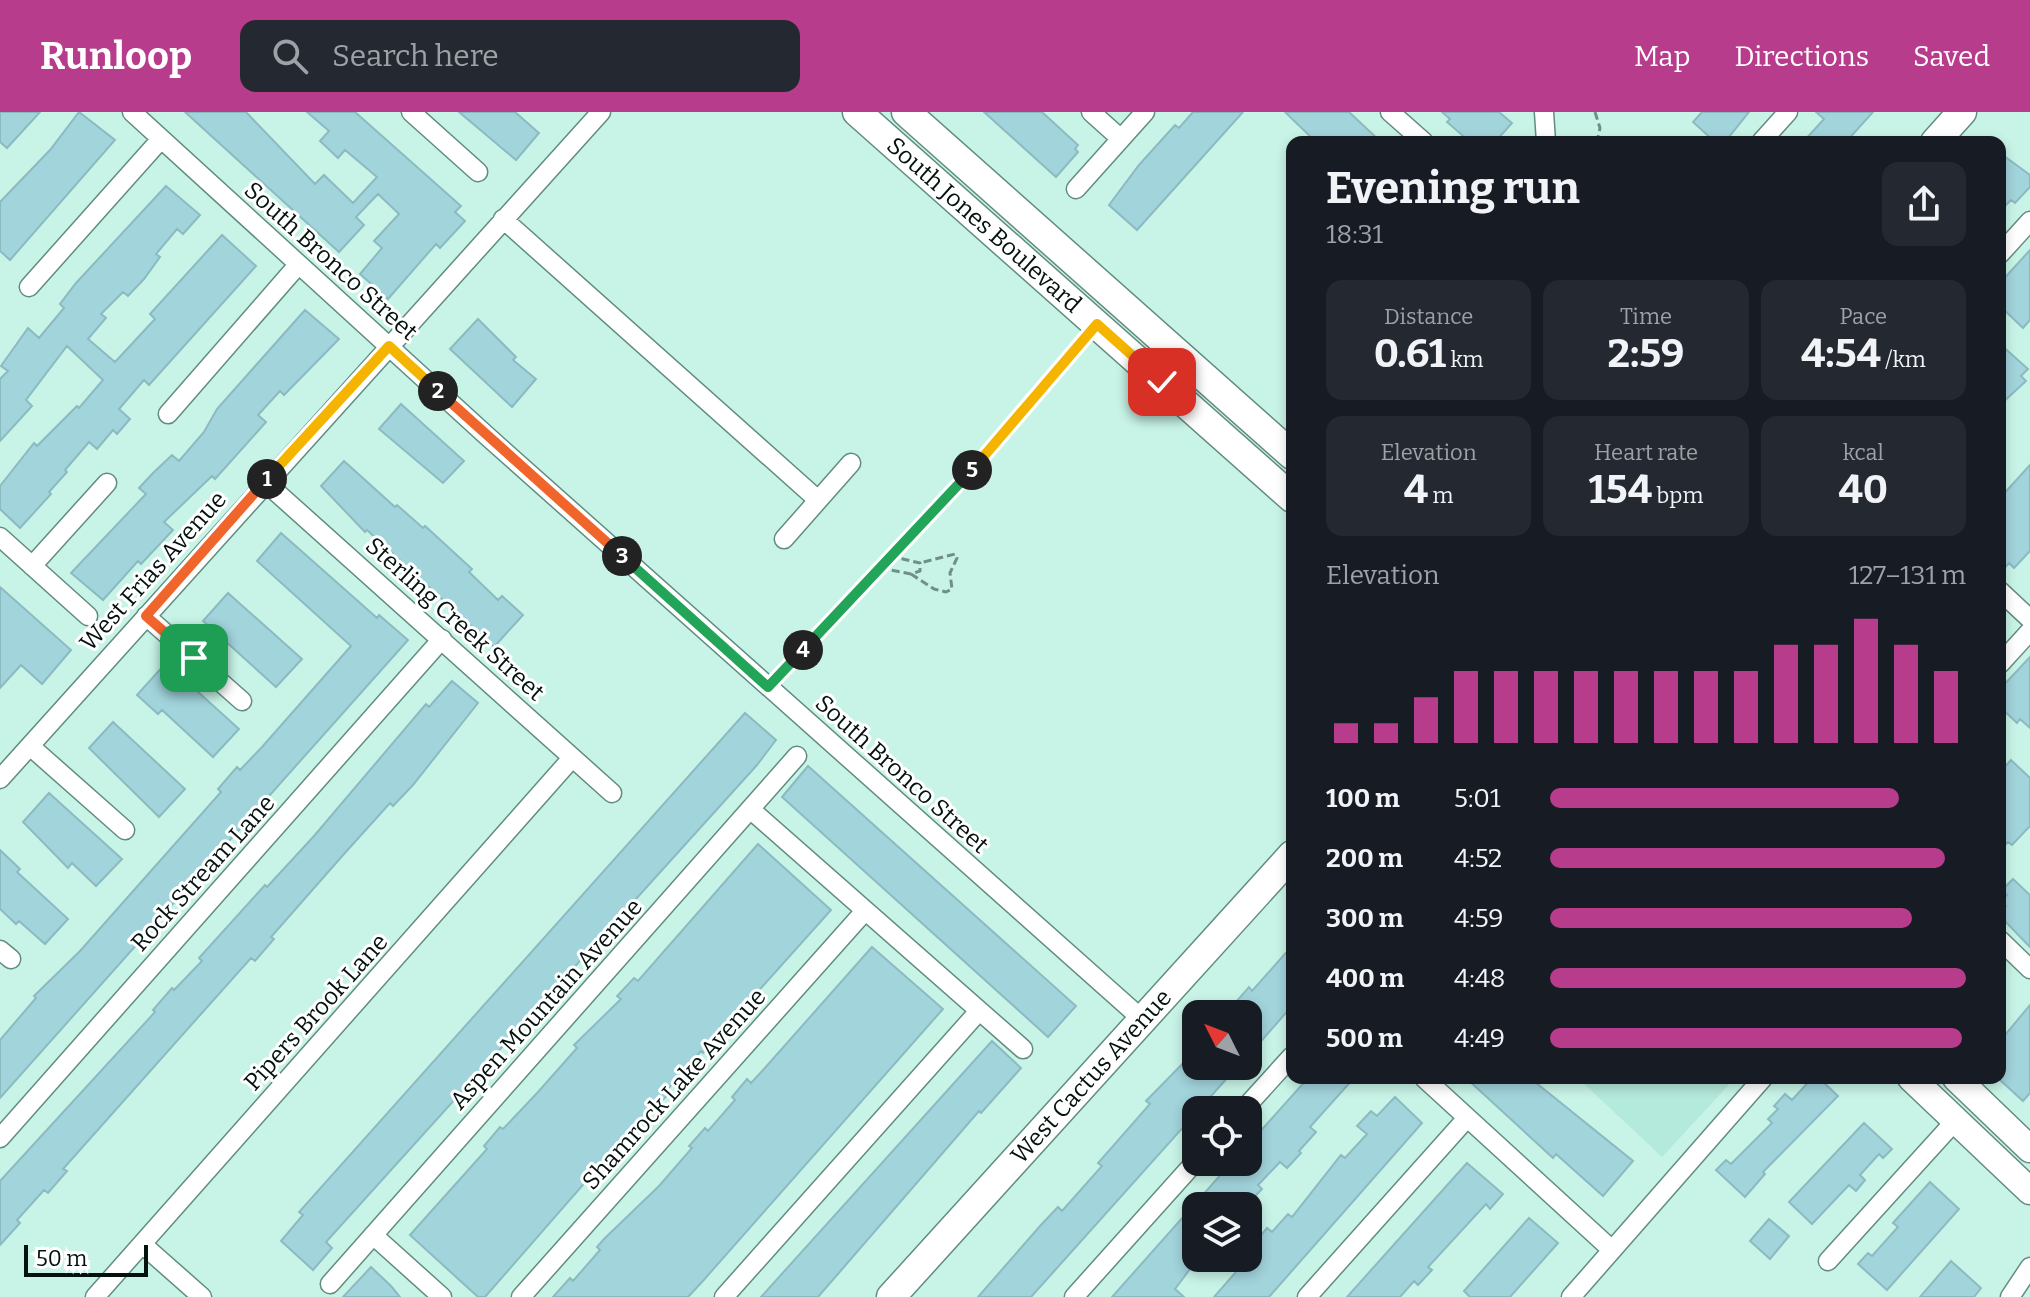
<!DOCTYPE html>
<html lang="en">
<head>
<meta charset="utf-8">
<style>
  :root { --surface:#171b24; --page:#242831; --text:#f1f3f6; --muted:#9ea1a6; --accent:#b83c8c }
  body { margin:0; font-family:Bitter,serif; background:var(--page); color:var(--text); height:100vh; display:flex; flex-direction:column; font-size:30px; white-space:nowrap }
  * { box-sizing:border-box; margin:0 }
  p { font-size:26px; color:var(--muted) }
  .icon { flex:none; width:44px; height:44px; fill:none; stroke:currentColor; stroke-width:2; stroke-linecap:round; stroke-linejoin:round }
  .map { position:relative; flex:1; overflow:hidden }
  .side { position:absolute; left:1286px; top:24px; width:720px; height:948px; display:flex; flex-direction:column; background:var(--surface); border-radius:16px; box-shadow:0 4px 12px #0003 }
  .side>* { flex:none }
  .needle { width:52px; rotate:312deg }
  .buttons { position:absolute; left:1182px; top:888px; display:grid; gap:16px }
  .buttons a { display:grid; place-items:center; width:80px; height:80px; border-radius:16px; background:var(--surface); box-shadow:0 4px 12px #0003; font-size:40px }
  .scale { position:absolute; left:24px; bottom:20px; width:124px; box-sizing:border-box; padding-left:8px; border:4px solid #03120e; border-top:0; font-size:22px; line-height:28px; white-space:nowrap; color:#03120e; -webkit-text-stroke:6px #fff; paint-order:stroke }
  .pin { position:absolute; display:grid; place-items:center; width:68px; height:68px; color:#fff; margin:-34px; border-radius:16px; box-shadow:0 4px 12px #0006 }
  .km { position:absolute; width:40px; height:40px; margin:-20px; border-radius:50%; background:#222; color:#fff; font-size:22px; line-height:40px; text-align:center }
  .round { display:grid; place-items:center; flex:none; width:84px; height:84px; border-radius:16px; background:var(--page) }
  .headline { display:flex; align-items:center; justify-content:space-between; height:136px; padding:0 40px }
  h1 { font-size:44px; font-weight:700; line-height:60px }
  .metrics { display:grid; grid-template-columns:repeat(3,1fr); gap:12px; height:136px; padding:8px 40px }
  .metrics div { display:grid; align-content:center; border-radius:16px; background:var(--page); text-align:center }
  .metrics b { font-size:40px; font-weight:700 }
  .metrics small { font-size:22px; font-weight:400 }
  .metrics p { font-size:22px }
  .chart { height:224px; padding:16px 40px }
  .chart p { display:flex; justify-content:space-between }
  .chart svg { width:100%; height:144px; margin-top:8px; stroke:var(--accent); stroke-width:6 }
  ul { padding:0 40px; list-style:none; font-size:26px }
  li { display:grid; grid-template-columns:128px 96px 1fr; align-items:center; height:60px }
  li i { height:20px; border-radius:10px; background:var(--accent) }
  header { display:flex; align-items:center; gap:48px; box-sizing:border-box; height:112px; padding:0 40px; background:var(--accent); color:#fff }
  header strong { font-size:38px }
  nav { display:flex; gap:44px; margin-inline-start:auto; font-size:28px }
  .search { width:560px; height:72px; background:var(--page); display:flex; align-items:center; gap:20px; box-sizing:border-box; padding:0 28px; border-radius:16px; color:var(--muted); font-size:30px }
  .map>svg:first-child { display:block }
  .built { fill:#b4eadb }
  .building { fill:#a2d4dc; stroke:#8cbac1; stroke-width:2 }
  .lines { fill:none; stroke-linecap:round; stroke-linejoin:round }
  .street-casing { stroke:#628c80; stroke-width:21 }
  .secondary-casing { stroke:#628c80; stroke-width:29 }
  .primary-casing { stroke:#628c80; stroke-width:31 }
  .path { stroke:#708f86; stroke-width:3; stroke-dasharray:8 4; stroke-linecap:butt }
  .street { stroke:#fff; stroke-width:18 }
  .secondary { stroke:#fff; stroke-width:26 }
  .primary { stroke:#fff; stroke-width:28 }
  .split-1-casing { stroke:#fff; stroke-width:16 }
  .split-2-casing { stroke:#fff; stroke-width:16 }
  .split-3-casing { stroke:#fff; stroke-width:16 }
  .split-4-casing { stroke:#fff; stroke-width:16 }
  .split-5-casing { stroke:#fff; stroke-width:16 }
  .split-6-casing { stroke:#fff; stroke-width:16 }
  .split-1 { stroke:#f0652b; stroke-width:10 }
  .split-2 { stroke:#f5b400; stroke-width:10 }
  .split-3 { stroke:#f0652b; stroke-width:10 }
  .split-4 { stroke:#22a559; stroke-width:10 }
  .split-5 { stroke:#22a559; stroke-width:10 }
  .split-6 { stroke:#f5b400; stroke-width:10 }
  .labels { text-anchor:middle; stroke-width:6; stroke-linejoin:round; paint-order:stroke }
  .street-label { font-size:24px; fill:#03120e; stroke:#fff }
</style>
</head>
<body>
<header>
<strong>Runloop</strong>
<div class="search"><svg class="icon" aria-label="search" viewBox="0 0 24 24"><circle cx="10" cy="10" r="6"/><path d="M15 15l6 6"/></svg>Search here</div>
<nav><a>Map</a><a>Directions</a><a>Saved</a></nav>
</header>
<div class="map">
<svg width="2030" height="1185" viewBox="0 0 2030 1185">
  <rect width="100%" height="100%" fill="#c8f4e7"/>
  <path class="built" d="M1578,966H1735L1662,1045Z"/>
  <path class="building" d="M0,0H40L7,36L0,30Z
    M79,0L115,28L10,148L0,139V90L50,38Z
    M185,0H246L315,72L324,63L353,91L377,65L345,38L338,46L320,29L329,19L307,0H355L461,94L455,100L465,109L440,136L436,132L388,187L360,162L382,136L374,129L399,102L378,82L356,105L364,113L339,140Z
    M459,0H515L539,21L516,48Z
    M984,0H1042L1078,33L1075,37L1078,40L1056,65Z
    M1193,0H1243L1137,118L1109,93L1139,53L1175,13L1179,16Z
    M1285,0H1349L1381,30H1316Z
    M1442,0H1499L1512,11L1495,30H1470L1447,10L1450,7Z
    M1702,0H1749L1725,30H1715L1693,10Z
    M1816,0H1873L1846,30H1803L1824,7Z
    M2000,41L2030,63V75L2015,91L2011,88L2000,99Z
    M166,74L200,103L183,122L177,117L156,142L160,145L144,167L128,184L123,180L101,202L106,206L88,227L115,250L155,207L150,202L222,123L256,154L149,273L144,268L119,297L130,307L117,322L113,318L97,337L89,330L65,358L67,360L49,380L51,382L20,416L0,397V374L34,331L37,334L77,294L79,296L103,268L67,234L26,288L32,294L0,329V267L8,259L1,254L28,216L39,226L64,196L60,192L76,171Z
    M2030,138V208L2023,216L2000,194V171Z
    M305,198L339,227L284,283L280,279L258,303L266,310L215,367L212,364L164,410L173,418L141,452L138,449L103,488L71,461L146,382L139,376L153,361L172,343L179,349L204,320L217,297Z
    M478,207L516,245L513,248L536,267L512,295L450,237Z
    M2000,232L2028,257L2021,264L2026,269L2000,293Z
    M401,292L464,349L443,371L379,317Z
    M344,349L395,395L397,393L423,416L425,414L472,457L469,460L498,488L502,484L523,503L494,535L367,418L365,420L321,374Z
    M2030,353V439L2014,456L2009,451L2000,461V386Z
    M281,421L377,506L379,503L408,528L0,986V928L36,886L34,884L80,839L221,680L218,677L237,655L240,658L262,635L351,534L257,449Z
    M0,475L71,538L42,572L21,553L0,576Z
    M228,481L302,547L276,575L203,509Z
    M2030,545V616L2020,607L2017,611L2000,595V577Z
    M166,551L239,617L213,645L162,598L158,602L137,583Z
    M452,569L478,591L413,673L393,694L390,691L344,742L271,825L274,827L255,849L251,846L201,902L63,1057L67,1059L48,1081L44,1078L17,1108L20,1111L0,1133V1069L155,900L153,898L172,876L174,878L202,849L199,846L265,773L267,775L314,724L426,592L429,595Z
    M745,601L776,628L757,653L326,1130L332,1136L313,1158L281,1129L303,1103L299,1100Z
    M113,610L185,677L159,705L89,636Z
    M2011,648L2030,666V714L2012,733L2008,730L2000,738V660Z
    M808,654L1076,894L1048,925L782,685Z
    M49,681L122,747L96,774L72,751L68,756L23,710Z
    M758,732L831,798L703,941L701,939L666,979L669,982L636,1012L485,1185H478L410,1123L487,1037L484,1034L500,1015L503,1017L538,980L577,936L574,933L621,887L617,884L634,866L638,869Z
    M0,738L20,757L17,760L68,807L45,832L19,809L16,812L0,797Z
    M2013,767L2030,783V835L2000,804L2006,794L2001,789L2007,783L2002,778Z
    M1292,834V894L1248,944V902H1233L1240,895L1235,891L1249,875L1252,879Z
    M872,835L943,897L702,1170L688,1185H553L570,1166L573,1169L600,1138L597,1135L604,1127L659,1074L692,1036L689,1034L705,1016L708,1019L735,988L732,985L747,967L751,971L764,957Z
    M2030,893V981L2023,989L2000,968V929Z
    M992,929L1021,956L981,1001L979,999L818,1185H761Z
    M1196,938V954H1238L1031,1185H978L1040,1114L1058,1095L1062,1099L1102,1054L1098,1051L1150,992L1146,989Z
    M1308,966H1354L1310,1015L1316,1020L1299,1039L1301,1041L1287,1056L1280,1050L1258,1073L1262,1077L1246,1094H1196V1149L1175,1177L1184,1185H1112L1232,1050H1248V1033Z
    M1466,966H1530L1633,1049L1603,1084L1556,1042L1553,1046Z
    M1812,966H1819L1838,984L1763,1060L1765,1062L1745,1085L1716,1058L1726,1048L1731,1052L1772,1011L1768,1007L1778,997L1774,994L1785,982L1792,988Z
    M1395,985L1422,1011L1269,1185H1214L1257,1136L1253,1133L1267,1116L1272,1120L1288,1102L1292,1105L1341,1043L1345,1046L1367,1022L1357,1014L1371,999L1377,1004Z
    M1864,1011L1892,1037L1883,1046L1879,1042L1860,1063L1865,1068L1856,1079L1849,1073L1812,1112L1789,1090Z
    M1467,1051L1503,1082L1490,1097L1486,1092L1428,1155L1432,1158L1418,1173L1414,1169L1400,1185H1347Z
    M1930,1070L1959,1097L1887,1178L1858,1152L1868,1141L1872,1144L1898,1115L1893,1111Z
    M1529,1106L1558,1131L1510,1185H1470L1464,1179Z
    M1769,1107L1789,1124L1770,1147L1750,1129Z
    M1951,1149L1981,1176L1974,1185H1920Z
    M371,1155L391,1174L400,1185H343Z"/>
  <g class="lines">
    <defs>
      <path id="street" d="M132,0L487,324L1143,908
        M411,0L478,60
        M1091,0L1121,27
        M1390,0L1424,30
        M1544,0L1546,30
        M1761,30L1788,0
        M1076,77L1145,0
        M503,107L818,388
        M2000,142L2030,109
        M29,175L161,27
        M168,302L298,153
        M265,370L612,681
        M0,425L88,504
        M784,427L851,351
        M32,454L107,371
        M2000,479L2030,507
        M146,504L242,589
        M2000,552L2030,519
        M30,634L125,718
        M0,667L601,0
        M750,697L1023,937
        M2000,828L2030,857
        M0,838L11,847
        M1424,966L1612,1138
        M1243,998L1292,944
        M0,1026L442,527
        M373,1123L442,1185
        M142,1132L202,1185
        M1828,1149L1956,1008
        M330,1172L797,644
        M95,1185L572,646
        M521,1185L864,800
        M724,1185L979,899
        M1074,1185L1196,1049
        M1307,1185L1467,1006
        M1571,1185L1763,966
        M2010,1185L2030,1155"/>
      <path id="secondary" d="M1911,966L2030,1079
        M1956,966L2030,1037"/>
      <g id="primary">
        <path id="s1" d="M857,0L1292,386"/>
        <path d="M906,0L1292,343"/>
        <path d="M1935,30L1962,0"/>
        <path id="s2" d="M891,1185L1292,743"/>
      </g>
    </defs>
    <use href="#street" class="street-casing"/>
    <use href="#secondary" class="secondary-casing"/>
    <use href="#primary" class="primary-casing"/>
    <path class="path" d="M1595,0L1600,16L1597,30
      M880,456L911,462L920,459V451L890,444
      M911,462L934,477L946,480L952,477L950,461L957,446L955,442L920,451
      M779,564L997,331L1083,229"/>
    <use href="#street" class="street"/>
    <use href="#secondary" class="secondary"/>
    <use href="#primary" class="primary"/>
  </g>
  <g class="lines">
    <defs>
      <path id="split-1" d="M194,546L146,504L267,367"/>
      <path id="split-2" d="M267,367L389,234L438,279"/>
      <path id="split-3" d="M438,279L622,444"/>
      <path id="split-4" d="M622,444L768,575L803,538"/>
      <path id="split-5" d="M803,538L972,358"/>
      <path id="split-6" d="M972,358L1097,212L1162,270"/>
    </defs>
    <use href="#split-1" class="split-1-casing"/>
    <use href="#split-2" class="split-2-casing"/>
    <use href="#split-3" class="split-3-casing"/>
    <use href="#split-4" class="split-4-casing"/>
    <use href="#split-5" class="split-5-casing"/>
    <use href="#split-6" class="split-6-casing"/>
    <use href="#split-1" class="split-1"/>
    <use href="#split-2" class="split-2"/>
    <use href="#split-3" class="split-3"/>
    <use href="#split-4" class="split-4"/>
    <use href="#split-5" class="split-5"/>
    <use href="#split-6" class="split-6"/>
  </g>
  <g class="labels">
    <g class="street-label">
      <text dy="8" stroke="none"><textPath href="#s1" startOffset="170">South Jones Boulevard</textPath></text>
      <text transform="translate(331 149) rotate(42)" y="8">South Bronco Street</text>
      <text transform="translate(153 459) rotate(-48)" y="8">West Frias Avenue</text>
      <text transform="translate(455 507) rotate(42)" y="8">Sterling Creek Street</text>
      <text transform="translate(902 662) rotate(42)" y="8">South Bronco Street</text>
      <text transform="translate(203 761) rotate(-48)" y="8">Rock Stream Lane</text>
      <text transform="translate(546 892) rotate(-48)" y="8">Aspen Mountain Avenue</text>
      <text transform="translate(316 900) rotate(-48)" y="8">Pipers Brook Lane</text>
      <text dy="8" stroke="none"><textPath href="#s2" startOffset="298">West Cactus Avenue</textPath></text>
      <text transform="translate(674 977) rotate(-48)" y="8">Shamrock Lake Avenue</text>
    </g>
  </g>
</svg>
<div class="buttons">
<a><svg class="needle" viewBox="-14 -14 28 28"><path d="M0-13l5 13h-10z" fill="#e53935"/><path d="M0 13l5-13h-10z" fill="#9ea1a6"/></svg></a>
<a><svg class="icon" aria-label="locate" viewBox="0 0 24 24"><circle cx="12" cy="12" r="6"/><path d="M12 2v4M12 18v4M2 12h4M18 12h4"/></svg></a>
<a><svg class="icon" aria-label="layers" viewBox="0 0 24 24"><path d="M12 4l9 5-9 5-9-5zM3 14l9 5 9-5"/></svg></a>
</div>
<div class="scale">50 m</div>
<div class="pin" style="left:194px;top:546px;background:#1e9e55"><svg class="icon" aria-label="arrive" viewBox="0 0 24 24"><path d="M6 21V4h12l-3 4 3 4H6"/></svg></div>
<div class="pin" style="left:1162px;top:270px;background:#d93025"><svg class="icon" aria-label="check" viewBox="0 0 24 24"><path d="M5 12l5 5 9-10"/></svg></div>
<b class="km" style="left:267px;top:367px">1</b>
<b class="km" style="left:438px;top:279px">2</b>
<b class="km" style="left:622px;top:444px">3</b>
<b class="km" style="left:803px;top:538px">4</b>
<b class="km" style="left:972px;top:358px">5</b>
<section class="side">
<div class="headline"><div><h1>Evening run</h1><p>18:31</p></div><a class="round"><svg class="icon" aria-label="share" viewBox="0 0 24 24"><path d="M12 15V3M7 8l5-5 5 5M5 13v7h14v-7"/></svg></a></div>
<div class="metrics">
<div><p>Distance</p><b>0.61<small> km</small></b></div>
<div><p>Time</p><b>2:59</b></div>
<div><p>Pace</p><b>4:54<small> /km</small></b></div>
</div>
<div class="metrics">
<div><p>Elevation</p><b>4<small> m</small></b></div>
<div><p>Heart rate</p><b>154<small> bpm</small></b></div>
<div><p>kcal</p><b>40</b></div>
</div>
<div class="chart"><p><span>Elevation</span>127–131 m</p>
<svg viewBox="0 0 160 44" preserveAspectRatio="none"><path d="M5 44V38M15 44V38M25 44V30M35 44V22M45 44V22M55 44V22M65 44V22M75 44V22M85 44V22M95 44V22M105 44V22M115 44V14M125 44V14M135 44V6M145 44V14M155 44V22"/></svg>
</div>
<ul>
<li><b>100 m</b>5:01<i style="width:84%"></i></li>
<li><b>200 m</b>4:52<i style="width:95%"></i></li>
<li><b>300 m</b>4:59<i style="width:87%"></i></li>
<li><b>400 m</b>4:48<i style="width:100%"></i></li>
<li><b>500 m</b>4:49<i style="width:99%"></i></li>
</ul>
</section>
</div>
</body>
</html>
